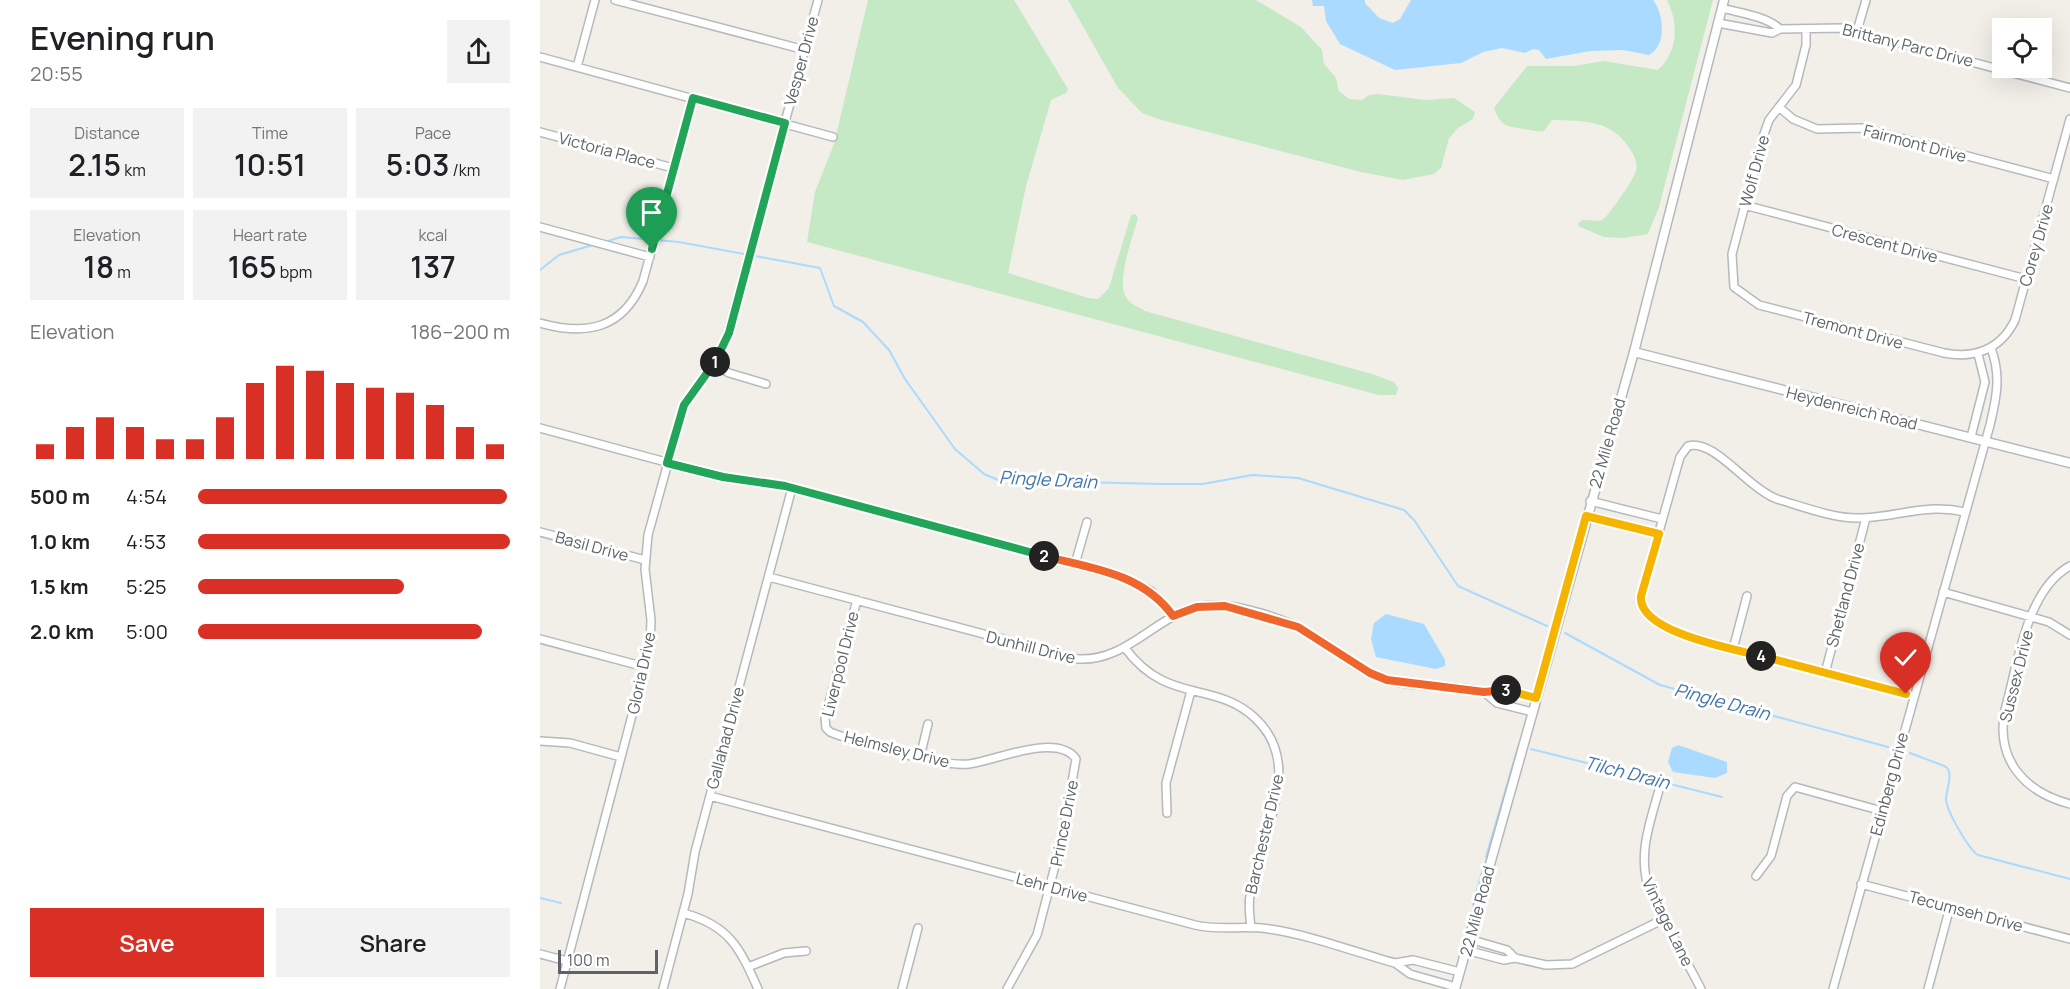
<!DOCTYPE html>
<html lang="en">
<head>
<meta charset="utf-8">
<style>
  :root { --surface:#fff; --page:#f2f2f2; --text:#202124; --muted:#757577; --accent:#d93025 }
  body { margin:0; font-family:Manrope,sans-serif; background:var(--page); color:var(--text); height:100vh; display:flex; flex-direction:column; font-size:22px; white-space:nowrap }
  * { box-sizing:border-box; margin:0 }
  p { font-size:20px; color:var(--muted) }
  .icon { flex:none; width:33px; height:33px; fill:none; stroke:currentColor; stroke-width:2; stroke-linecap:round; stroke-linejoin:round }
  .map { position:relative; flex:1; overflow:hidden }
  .details { display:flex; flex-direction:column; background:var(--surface); width:540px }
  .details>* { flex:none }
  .buttons { position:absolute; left:1452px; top:18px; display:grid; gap:12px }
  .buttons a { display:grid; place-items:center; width:60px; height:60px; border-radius:0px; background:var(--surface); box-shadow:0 6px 24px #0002; font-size:30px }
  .scale { position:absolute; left:18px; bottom:15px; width:100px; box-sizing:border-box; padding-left:6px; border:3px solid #5f6368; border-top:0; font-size:16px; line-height:21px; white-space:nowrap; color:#5f6368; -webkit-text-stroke:4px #fff; paint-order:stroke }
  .pin { position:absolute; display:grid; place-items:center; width:51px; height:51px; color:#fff; margin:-62px -26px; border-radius:50% 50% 50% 0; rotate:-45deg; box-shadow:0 0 6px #0007 }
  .pin .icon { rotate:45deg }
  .km { position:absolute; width:30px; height:30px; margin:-15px; border-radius:50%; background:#222; color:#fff; font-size:16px; line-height:30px; text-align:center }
  .round { display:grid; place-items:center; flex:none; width:63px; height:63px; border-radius:0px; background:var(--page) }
  .head { display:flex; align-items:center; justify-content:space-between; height:102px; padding:0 30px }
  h1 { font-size:33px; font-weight:600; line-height:45px }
  .stats { display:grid; grid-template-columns:repeat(3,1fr); gap:9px; height:102px; padding:6px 30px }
  .stats div { display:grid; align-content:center; border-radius:0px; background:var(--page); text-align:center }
  .stats b { font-size:30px; font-weight:600 }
  .stats small { font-size:16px; font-weight:400 }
  .stats p { font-size:16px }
  .chart { height:168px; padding:12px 30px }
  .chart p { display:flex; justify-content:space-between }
  .chart svg { width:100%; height:108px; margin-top:6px; stroke:var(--accent); stroke-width:6 }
  .primary-button { display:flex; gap:12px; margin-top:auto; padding:12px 30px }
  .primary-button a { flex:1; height:69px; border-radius:0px; background:var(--accent); color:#fff; font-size:24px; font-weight:600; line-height:69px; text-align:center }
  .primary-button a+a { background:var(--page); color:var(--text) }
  ul { padding:0 30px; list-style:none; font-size:20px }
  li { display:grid; grid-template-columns:96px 72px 1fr; align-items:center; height:45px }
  li i { height:15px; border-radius:8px; background:var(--accent) }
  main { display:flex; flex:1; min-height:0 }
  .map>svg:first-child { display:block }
  .green { fill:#c5e8c5 }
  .water { fill:#aadaff }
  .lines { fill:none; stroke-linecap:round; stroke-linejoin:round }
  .stream { stroke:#aadaff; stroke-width:2 }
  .minor-casing { stroke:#b5b8bc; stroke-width:10 }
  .tertiary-casing { stroke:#b5b8bc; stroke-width:11 }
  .minor { stroke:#fff; stroke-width:7 }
  .tertiary { stroke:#fff; stroke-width:8 }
  .split-1-casing { stroke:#fff; stroke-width:12 }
  .split-2-casing { stroke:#fff; stroke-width:12 }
  .split-3-casing { stroke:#fff; stroke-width:12 }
  .split-4-casing { stroke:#fff; stroke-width:12 }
  .split-5-casing { stroke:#fff; stroke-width:12 }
  .split-1 { stroke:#22a559; stroke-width:8 }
  .split-2 { stroke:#22a559; stroke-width:8 }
  .split-3 { stroke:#f0652b; stroke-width:8 }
  .split-4 { stroke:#f5b400; stroke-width:8 }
  .split-5 { stroke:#f5b400; stroke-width:8 }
  .labels { text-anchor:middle; stroke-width:6; stroke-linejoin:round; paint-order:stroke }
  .street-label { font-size:16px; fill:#5f6368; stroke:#fff }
  .water-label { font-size:18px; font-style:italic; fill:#4174aa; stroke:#fff }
</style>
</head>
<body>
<main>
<section class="details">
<div class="head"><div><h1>Evening run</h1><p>20:55</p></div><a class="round"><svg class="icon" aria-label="share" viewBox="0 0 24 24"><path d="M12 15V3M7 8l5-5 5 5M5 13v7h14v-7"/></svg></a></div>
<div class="stats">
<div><p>Distance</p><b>2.15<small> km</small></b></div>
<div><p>Time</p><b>10:51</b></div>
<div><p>Pace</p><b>5:03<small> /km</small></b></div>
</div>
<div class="stats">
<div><p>Elevation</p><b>18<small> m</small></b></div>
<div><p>Heart rate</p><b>165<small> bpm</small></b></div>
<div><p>kcal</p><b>137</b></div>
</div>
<div class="chart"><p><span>Elevation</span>186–200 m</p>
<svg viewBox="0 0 160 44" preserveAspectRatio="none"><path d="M5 44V38M15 44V31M25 44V27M35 44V31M45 44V36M55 44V36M65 44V27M75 44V13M85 44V6M95 44V8M105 44V13M115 44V15M125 44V17M135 44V22M145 44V31M155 44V38"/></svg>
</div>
<ul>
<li><b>500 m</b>4:54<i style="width:99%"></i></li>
<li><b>1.0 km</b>4:53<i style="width:100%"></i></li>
<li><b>1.5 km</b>5:25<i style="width:66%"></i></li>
<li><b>2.0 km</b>5:00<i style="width:91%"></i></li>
</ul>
<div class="primary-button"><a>Save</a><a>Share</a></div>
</section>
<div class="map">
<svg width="1530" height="989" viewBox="0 0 1530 989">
  <rect width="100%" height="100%" fill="#f1efe8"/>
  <path class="green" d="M328,0H474L528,89L526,93L511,100L486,186L468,273L548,298L558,299L569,288L591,215L595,214L598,218C593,236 576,281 586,297C590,304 598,307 605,311L832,374L854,382L858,388L856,395H839L267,242L275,192L294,144Z
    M528,0H716L761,27L782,50L784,64L796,78L799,91L809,99L822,100L829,95L838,94L885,100L914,98L935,112L933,119L918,128L909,138L901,168L894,174L863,180L821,172L618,119L602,113L578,88Z
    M1127,0H1173L1119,207L1108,234L1084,238L1064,237L1038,226V224L1042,220L1060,221L1066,217C1074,206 1093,182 1096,170C1098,163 1094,155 1090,149C1071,119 1044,121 1012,120L1004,131C996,132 991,130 984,129C967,126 961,127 954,108L987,66H1034L1063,61L1118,70C1138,52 1139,24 1127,0Z"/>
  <path class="water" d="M772,0H825V3L839,18L853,23L860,19L871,0H1113C1124,13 1127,46 1109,55L1083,50L1050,51L1006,59L999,50L993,49L985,53L962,48L943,52L921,63L855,70L800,44L786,21L784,6H773Z
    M846,614L884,624L905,660V666L896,669L836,657L831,639L834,623Z
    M1138,745L1187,762V773L1175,778L1133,772L1128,762L1132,748Z"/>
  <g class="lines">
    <path class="stream" d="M65,242L81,237L139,242L280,268L294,306L323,322L349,350L365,379L415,449L444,474L458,480L621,484H663L712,475L758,478L864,510L874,520L918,586L1007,626
      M0,270L19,255L56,244
      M1025,633L1120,685L1348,747
      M991,749L1182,797
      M1370,753C1377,756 1401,764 1406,767C1414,773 1406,790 1406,799C1406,810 1429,850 1438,855L1530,879
      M946,857L978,747
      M0,898L21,903
      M933,904L943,868"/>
    <defs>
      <path id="minor" d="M75,0L265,50
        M1182,8C1200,13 1226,16 1240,29
        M1178,23L1232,33L1240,29L1303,28L1530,88
        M1266,29V45L1256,85L1229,120L1223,137L1192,254L1194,287L1219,305L1404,353C1435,359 1461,349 1475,320L1530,119
        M1317,31L1326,0
        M0,57L293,137
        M37,67L55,0
        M1240,108L1253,119L1277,129L1322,128L1514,179
        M0,132L133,168
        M1204,205L1486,279
        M0,227L110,257
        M0,323C47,336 83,329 103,281L153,98
        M174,364L189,373L226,384
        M0,428L174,475L245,486L582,577L611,591L633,616
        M1431,437L1445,382L1438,354
        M1050,501L1122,519
        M1046,515L1119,534
        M0,532L105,560
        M535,564L547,522
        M1530,566C1486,590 1478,664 1465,710C1455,759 1484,792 1530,804
        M229,577L538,659C593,662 622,604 675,605C701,605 745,619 767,632C790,646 812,666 837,676C868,689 904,684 936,690L944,692L957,703L992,712
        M1403,592L1509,622L1530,635
        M317,600L285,718L286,728L290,732C318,743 402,767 429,764C454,761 517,732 536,759L522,839L497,935L467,989
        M0,639L105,667
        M585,648C627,705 674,680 715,718C768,767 717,838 710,896C708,906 710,917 711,928
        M1193,649L1207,596
        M1285,673L1326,518
        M944,692L961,688L996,698
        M1373,696L1152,638C1134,632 1099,619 1101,596L1140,457L1148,446C1175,438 1209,491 1240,500C1264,507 1295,519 1320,518C1358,517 1386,503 1425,512
        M0,741L30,743L81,757
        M380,757L388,724
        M1121,783C1111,820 1096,855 1110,892L1161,989
        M170,796L655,925C680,931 704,925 729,929C771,935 814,952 855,963L870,974L916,987
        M627,813L626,783L651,691
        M1216,876L1231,856L1247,796L1255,787L1342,811
        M1321,884L1530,939
        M143,913C189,925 200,948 218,989
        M929,939L967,950L975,958
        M926,950L964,960L975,958L1006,965L1032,964L1124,919
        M0,954L27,961
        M855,963L873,960L920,972
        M208,967L244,953L266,951
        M20,989L110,647L111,620L105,569L108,535L144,405L180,355L188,333L278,0
        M123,989L148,894L155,852L252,488
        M362,989L378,928
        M1293,989L1450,425C1457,396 1461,375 1451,348
        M1388,989L1410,907"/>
      <path id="tertiary" d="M1094,352L1530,463
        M915,989L1094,352L1184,0"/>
    </defs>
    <use href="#minor" class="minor-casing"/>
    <use href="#tertiary" class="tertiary-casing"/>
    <use href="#minor" class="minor"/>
    <use href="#tertiary" class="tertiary"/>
  </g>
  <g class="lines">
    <defs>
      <path id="split-1" d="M112,249L153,98L245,123L189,333L175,362"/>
      <path id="split-2" d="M175,362L144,405L127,463L183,477L245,486L504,556"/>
      <path id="split-3" d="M504,556C553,569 602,573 633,616L657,607L685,606L758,627L830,673L847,680L944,692L966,690"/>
      <path id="split-4" d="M966,690L996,698L1046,516L1119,534L1101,596C1097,632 1194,649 1221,656"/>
      <path id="split-5" d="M1221,656L1366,694"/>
    </defs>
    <use href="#split-1" class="split-1-casing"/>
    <use href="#split-2" class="split-2-casing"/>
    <use href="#split-3" class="split-3-casing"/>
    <use href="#split-4" class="split-4-casing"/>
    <use href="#split-5" class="split-5-casing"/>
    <use href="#split-1" class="split-1"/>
    <use href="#split-2" class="split-2"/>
    <use href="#split-3" class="split-3"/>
    <use href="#split-4" class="split-4"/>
    <use href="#split-5" class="split-5"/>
  </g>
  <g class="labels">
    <g class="street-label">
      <text transform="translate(1368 45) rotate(14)" y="6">Brittany Parc Drive</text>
      <text transform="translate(261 61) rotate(-75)" y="6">Vesper Drive</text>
      <text transform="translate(1375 143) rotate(15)" y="6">Fairmont Drive</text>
      <text transform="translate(67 150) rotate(15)" y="6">Victoria Place</text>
      <text transform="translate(1214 171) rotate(-75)" y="6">Wolf Drive</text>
      <text transform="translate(1345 243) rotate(15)" y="6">Crescent Drive</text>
      <text transform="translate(1496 245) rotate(-74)" y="6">Corey Drive</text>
      <text transform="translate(1313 330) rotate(15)" y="6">Tremont Drive</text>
      <text transform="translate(1312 408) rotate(14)" y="6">Heydenreich Road</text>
      <text transform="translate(1067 443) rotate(-74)" y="6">22 Mile Road</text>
      <text transform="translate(52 546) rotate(15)" y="6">Basil Drive</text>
      <text transform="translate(1305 595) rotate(-75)" y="6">Shetland Drive</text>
      <text transform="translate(491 647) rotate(14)" y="6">Dunhill Drive</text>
      <text transform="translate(300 664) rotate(-76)" y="6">Liverpool Drive</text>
      <text transform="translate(101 673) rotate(-78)" y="6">Gloria Drive</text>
      <text transform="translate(1476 676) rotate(-76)" y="6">Sussex Drive</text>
      <text transform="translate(185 738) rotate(-75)" y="6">Gallahad Drive</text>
      <text transform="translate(357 749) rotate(14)" y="6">Helmsley Drive</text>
      <text transform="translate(1349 784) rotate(-75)" y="6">Edinberg Drive</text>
      <text transform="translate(524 823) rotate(-79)" y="6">Prince Drive</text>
      <text transform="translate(724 834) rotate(-77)" y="6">Barchester Drive</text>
      <text transform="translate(512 887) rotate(15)" y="6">Lehr Drive</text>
      <text transform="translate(937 911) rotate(-75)" y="6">22 Mile Road</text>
      <text transform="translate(1426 911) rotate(15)" y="6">Tecumseh Drive</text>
      <text transform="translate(1128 922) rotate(64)" y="6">Vintage Lane</text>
    </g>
    <g class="water-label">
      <text transform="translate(508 480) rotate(3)" y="6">Pingle Drain</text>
      <text transform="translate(1182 702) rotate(15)" y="6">Pingle Drain</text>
      <text transform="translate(1087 773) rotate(14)" y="6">Tilch Drain</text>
    </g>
  </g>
</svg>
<div class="buttons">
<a><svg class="icon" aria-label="locate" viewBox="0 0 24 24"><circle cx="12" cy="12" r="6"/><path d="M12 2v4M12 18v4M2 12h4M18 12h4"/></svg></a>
</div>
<div class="scale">100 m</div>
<div class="pin" style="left:112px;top:249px;background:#1e9e55"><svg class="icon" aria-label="arrive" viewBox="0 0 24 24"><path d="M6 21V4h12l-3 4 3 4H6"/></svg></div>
<div class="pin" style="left:1366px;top:694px;background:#d93025"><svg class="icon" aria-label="check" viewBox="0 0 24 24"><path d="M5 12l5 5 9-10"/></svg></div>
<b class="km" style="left:175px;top:362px">1</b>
<b class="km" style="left:504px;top:556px">2</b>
<b class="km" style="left:966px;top:690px">3</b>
<b class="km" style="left:1221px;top:656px">4</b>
</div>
</main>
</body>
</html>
